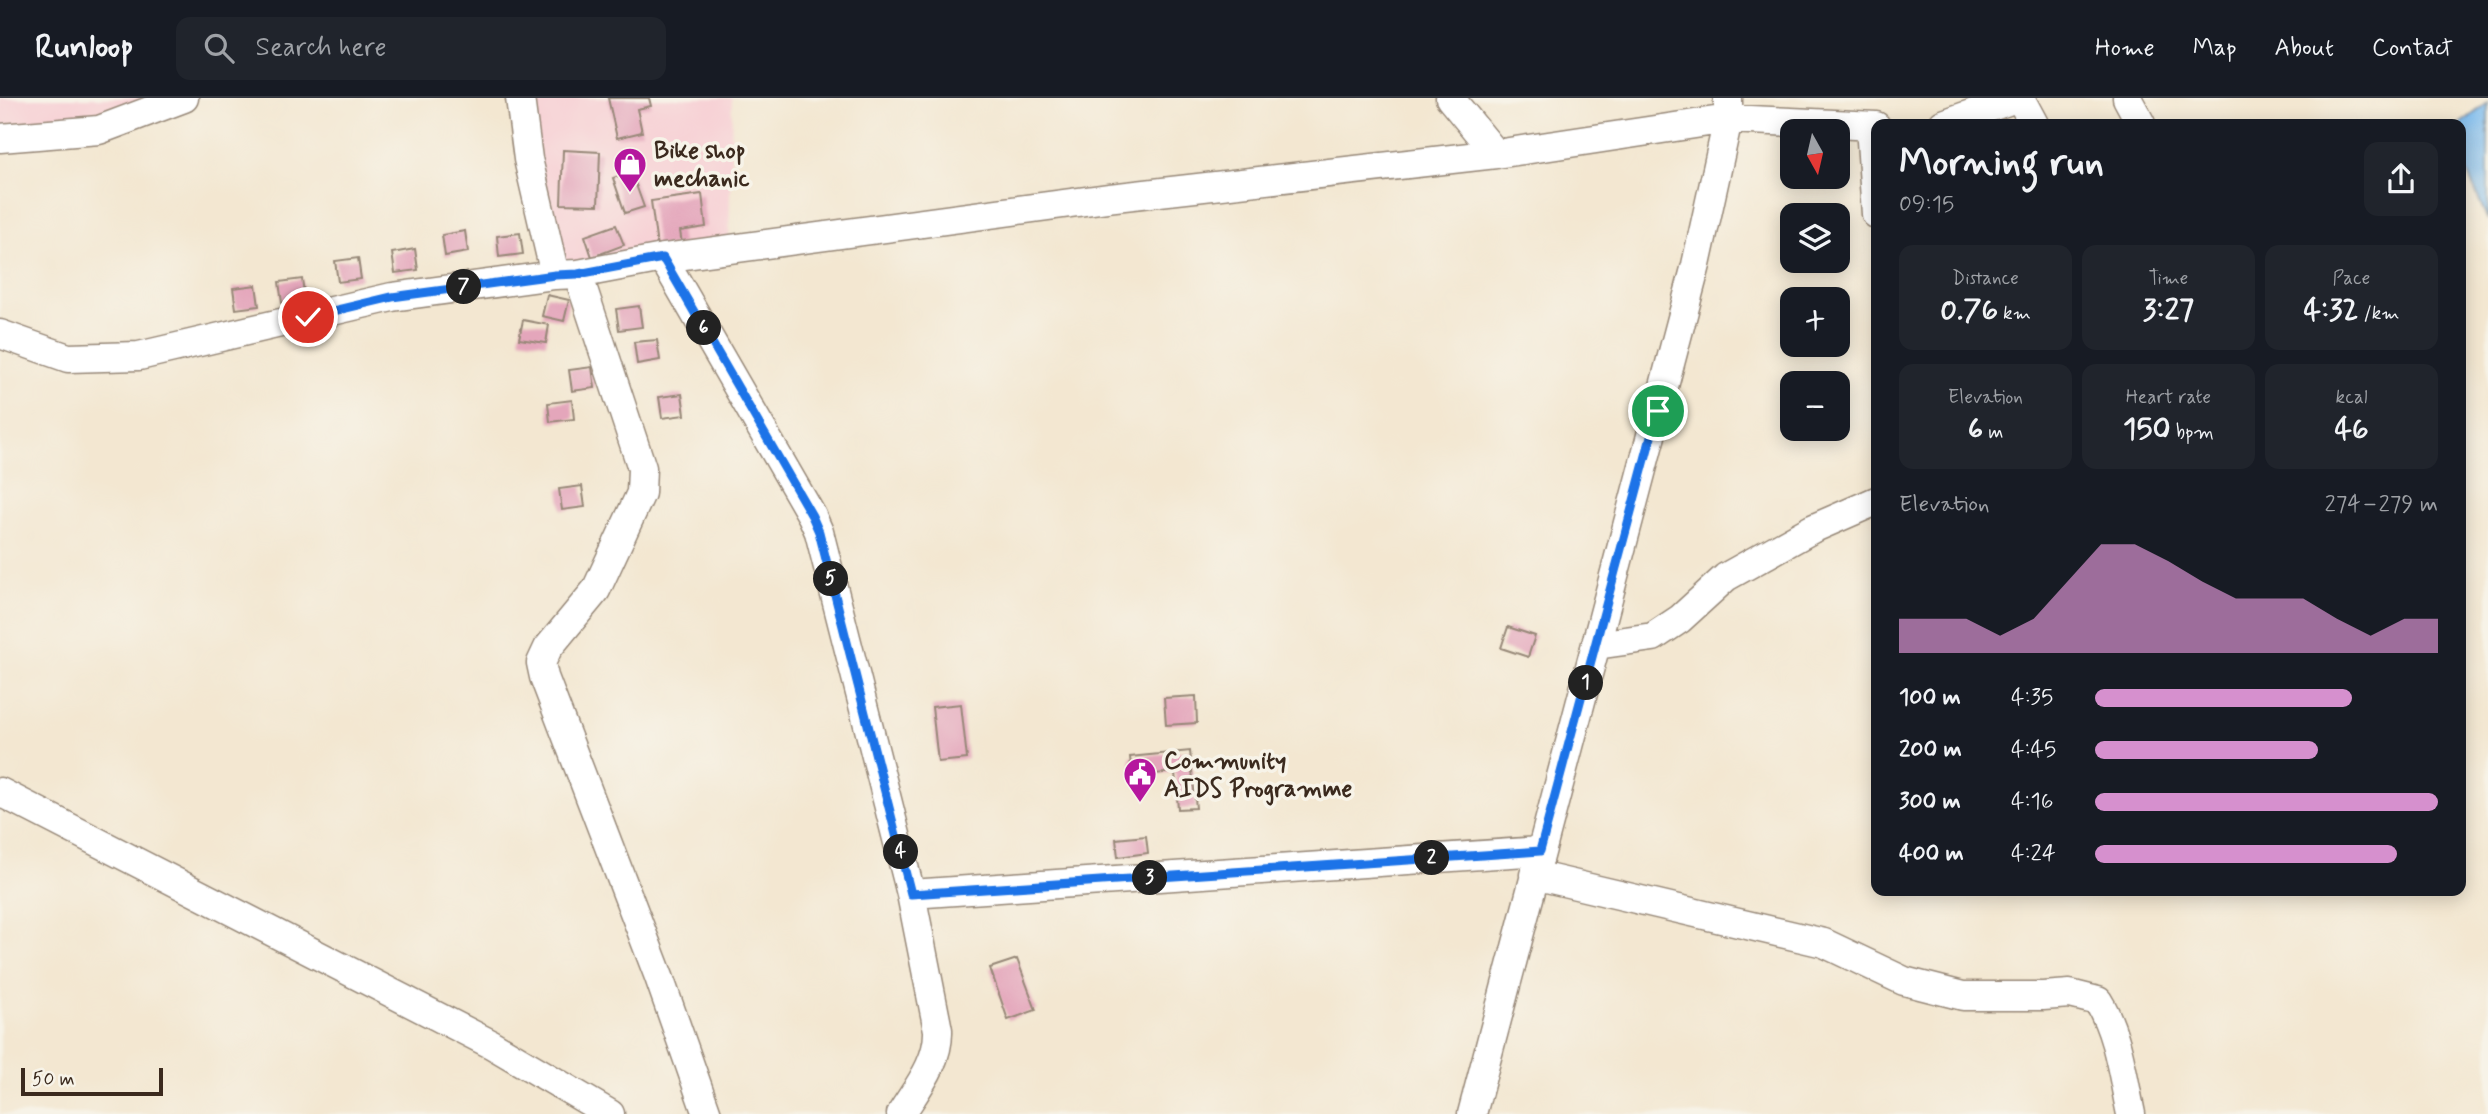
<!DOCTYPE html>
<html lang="en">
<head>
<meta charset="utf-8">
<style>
  :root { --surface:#171b24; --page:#20242c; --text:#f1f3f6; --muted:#9ea1a6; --line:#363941; --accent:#d690ce }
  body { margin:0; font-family:Mynerve,sans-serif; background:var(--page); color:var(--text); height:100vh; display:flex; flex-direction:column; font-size:26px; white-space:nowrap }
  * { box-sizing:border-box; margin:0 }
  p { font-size:23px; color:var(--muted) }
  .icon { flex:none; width:38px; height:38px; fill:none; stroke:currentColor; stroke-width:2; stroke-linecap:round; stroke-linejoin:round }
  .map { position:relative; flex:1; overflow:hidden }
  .side { position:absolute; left:1871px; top:21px; width:595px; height:777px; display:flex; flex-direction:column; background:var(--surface); border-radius:14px; box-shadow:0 4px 18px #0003 }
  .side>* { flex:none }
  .needle { width:46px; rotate:172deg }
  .tools { position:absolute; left:1780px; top:21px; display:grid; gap:14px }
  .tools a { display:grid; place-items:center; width:70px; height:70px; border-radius:14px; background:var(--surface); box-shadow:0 4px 18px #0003; font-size:35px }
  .scale { position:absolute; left:21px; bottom:18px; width:142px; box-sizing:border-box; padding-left:7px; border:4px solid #3b2a1e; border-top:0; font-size:19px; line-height:24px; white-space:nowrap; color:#3b2a1e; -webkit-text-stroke:5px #f7f3e8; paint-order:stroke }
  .pin { position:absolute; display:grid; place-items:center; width:60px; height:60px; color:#fff; margin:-30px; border:4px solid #fff; border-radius:50%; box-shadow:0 2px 7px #0007 }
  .km { position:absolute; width:35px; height:35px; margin:-18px; border-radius:50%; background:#222; color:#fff; font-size:19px; line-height:35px; text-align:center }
  .round { display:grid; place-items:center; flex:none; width:74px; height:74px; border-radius:14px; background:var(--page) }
  .headline { display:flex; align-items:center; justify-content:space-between; height:119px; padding:0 28px }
  h1 { font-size:38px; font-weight:700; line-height:52px }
  .metrics { display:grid; grid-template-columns:repeat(3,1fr); gap:10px; height:119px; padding:7px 28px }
  .metrics div { display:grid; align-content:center; border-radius:14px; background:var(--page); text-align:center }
  .metrics b { font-size:30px; font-weight:700 }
  .metrics small { font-size:19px; font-weight:400 }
  .metrics p { font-size:19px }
  .chart { height:196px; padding:14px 28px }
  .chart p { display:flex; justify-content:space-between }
  .chart svg { width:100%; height:126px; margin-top:7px; fill:var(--accent); opacity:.7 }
  ul { padding:0 28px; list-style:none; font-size:23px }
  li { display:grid; grid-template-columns:112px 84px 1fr; align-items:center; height:52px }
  li i { height:18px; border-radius:9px; background:var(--accent) }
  header { display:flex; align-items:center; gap:42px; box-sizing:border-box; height:98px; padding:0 35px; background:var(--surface); border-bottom:2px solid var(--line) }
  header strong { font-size:33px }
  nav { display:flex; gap:38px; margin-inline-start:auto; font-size:24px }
  .search { width:490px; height:63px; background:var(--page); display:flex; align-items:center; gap:18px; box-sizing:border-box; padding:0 24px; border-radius:14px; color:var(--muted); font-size:26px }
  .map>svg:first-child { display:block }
  .built { fill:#f7cfd4 }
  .water { fill:#79b9ed; stroke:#5a7286; stroke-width:2 }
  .building { fill:#e4a6bb }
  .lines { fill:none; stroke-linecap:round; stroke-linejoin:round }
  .minor-casing { stroke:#978878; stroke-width:31 }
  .minor { stroke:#fff; stroke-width:28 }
  .route-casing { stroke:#fff; stroke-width:14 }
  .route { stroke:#1a73e8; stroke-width:9 }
  .labels { text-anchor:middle; stroke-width:7; stroke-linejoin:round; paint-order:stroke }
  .poi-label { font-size:24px; font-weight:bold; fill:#3b2a1e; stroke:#f7f3e8; text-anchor:start }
</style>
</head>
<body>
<header>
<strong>Runloop</strong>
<div class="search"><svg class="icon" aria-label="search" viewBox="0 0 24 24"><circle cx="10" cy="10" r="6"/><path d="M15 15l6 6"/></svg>Search here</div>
<nav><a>Home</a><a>Map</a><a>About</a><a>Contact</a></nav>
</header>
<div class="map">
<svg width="2488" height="1016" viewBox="0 0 2488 1016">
  <rect width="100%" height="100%" fill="#f7f3e8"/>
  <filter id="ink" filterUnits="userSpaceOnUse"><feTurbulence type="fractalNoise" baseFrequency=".0143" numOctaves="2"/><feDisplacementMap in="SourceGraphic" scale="14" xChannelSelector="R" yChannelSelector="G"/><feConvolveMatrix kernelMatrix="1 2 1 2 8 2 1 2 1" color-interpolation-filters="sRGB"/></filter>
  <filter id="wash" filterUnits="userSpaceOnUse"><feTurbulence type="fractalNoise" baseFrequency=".00686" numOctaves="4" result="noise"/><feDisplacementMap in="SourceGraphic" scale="28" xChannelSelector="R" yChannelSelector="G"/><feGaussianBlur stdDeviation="1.57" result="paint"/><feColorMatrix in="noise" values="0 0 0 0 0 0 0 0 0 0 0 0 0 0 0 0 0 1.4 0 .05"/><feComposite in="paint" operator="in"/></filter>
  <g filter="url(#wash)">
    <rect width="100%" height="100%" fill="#f3e7d1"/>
    <path class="built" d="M0,0H184L0,40Z
      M520,0H732L729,152L555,177Z"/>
    <path class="water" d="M2488,5V122L2464,67L2461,65L2460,26Z"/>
    <g id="blocks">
      <path class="building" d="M608,0H649L651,8L637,11L642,34L617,40Z
        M563,52L600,54L598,107L561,106Z
        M631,73L644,109L625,115L613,80Z
        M702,96L706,129L680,133L682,146L657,149L651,103Z
        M616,127L624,147L592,159L585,138Z
        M465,133L468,154L445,158L442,137Z
        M520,135L523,156L499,159L497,138Z
        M415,151L418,172L395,175L392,155Z
        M358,160L361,181L338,184L335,163Z
        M302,181L305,202L282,205L279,184Z
        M256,187L259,208L236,211L233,190Z
        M547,197L569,202L564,223L542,218Z
        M639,208L642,229L619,232L616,211Z
        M523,222L549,227L546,245L519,241Z
        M657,242L660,262L637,266L634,244Z
        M592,269L595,290L572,293L569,272Z
        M682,296L685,317L662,320L659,299Z
        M572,302L574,321L550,324L548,305Z
        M582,388L585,409L562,412L559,391Z
        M1508,529L1535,538L1528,559L1501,550Z
        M1196,598L1197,625L1166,627L1164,600Z
        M961,606L967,661L938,664L932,609Z
        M1190,653L1196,710L1178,711L1175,674L1132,678L1130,659Z
        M1146,738L1148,755L1118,759L1116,741Z
        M1017,861L1036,912L1008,922L990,870Z"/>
    </g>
  </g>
  <g filter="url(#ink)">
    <use href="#blocks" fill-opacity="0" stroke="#978878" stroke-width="2"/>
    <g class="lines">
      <defs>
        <path id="minor" d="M520,0L528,61L555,177
          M1450,0L1496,56
          M2020,0L2034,26
          M2127,0L2141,26
          M1943,26L2016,0
          M1870,28L1876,116
          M0,40L99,32L184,0
          M663,160L812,418L819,434L911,796L938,932C939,964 917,990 901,1016
          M578,176L642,370L641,395L596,492L548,550L541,565L544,579L659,879L707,1016
          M0,236L68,260L139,258L392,199L555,177L578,176L663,160L1108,100L1496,56L1728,21L1876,28
          M1596,547L1653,539L1680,521L1726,479L1812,431L1876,403
          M0,694L491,946L610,1016
          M1534,777L1824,845L1904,883L1963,898H2043L2070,896L2098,903C2118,935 2123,979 2131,1016
          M911,796L1540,753
          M1472,1016L1696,167L1728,21V0"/>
      </defs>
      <use href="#minor" class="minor-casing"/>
      <use href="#minor" class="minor"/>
    </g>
  </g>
  <g class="lines" filter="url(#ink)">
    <defs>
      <path id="route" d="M308,219L392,199L555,177L578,176L663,160L812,418L819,434L911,796L1540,753L1658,313"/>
    </defs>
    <use href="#route" class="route-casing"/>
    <use href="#route" class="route"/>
  </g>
  <defs>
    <symbol id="shop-pin" viewBox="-11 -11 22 30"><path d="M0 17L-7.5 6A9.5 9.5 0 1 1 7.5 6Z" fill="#b5179e" stroke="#f7f3e8"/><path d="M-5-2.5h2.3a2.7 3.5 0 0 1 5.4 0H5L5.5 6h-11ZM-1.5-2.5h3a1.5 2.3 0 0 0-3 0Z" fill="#fff"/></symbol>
    <symbol id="civic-pin" viewBox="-11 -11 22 30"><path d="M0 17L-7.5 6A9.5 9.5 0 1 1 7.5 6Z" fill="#b5179e" stroke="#f7f3e8"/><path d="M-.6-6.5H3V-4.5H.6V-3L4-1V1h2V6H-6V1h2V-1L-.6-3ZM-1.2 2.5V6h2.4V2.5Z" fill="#fff"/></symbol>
  </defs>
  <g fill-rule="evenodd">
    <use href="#shop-pin" x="611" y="47" width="38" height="52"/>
    <use href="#civic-pin" x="1121" y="657" width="38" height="52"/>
  </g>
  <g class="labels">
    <g class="poi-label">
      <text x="654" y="60">Bike shop<tspan x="654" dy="28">mechanic</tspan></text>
      <text x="1164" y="670">Community<tspan x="1164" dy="28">AIDS Programme</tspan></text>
    </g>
  </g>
</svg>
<div class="tools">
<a><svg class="needle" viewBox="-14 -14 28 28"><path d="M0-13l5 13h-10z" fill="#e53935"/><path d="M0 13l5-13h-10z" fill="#9ea1a6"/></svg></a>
<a><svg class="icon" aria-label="layers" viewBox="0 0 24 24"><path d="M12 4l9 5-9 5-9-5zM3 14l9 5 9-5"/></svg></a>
<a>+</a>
<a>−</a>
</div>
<div class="scale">50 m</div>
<div class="pin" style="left:1658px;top:313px;background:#1e9e55"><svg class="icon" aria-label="arrive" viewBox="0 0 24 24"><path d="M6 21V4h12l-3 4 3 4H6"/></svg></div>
<div class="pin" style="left:308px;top:219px;background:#d93025"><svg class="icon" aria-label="check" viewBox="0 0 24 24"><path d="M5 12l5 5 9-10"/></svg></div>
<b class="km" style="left:1586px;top:585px">1</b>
<b class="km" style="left:1432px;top:760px">2</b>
<b class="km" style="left:1150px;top:780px">3</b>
<b class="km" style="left:901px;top:754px">4</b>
<b class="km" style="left:831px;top:481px">5</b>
<b class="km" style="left:704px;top:230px">6</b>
<b class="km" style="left:464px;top:189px">7</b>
<section class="side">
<div class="headline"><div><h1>Morning run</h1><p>09:15</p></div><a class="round"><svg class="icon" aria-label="share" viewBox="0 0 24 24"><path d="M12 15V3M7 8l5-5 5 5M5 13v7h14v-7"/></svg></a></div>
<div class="metrics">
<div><p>Distance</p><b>0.76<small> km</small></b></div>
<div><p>Time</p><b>3:27</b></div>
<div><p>Pace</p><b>4:32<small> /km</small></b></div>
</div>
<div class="metrics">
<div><p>Elevation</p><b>6<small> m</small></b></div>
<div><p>Heart rate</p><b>150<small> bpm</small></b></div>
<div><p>kcal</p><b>46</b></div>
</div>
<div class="chart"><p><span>Elevation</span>274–279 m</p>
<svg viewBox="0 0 160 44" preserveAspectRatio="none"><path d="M0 44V32L10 32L20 32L30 38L40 32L50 19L60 6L70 6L80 12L90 19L100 25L110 25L120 25L130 32L140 38L150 32L160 32V44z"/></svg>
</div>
<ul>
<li><b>100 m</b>4:35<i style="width:75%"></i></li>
<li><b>200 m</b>4:45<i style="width:65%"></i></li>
<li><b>300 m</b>4:16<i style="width:100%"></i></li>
<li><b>400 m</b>4:24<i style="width:88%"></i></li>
</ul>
</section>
</div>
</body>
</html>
